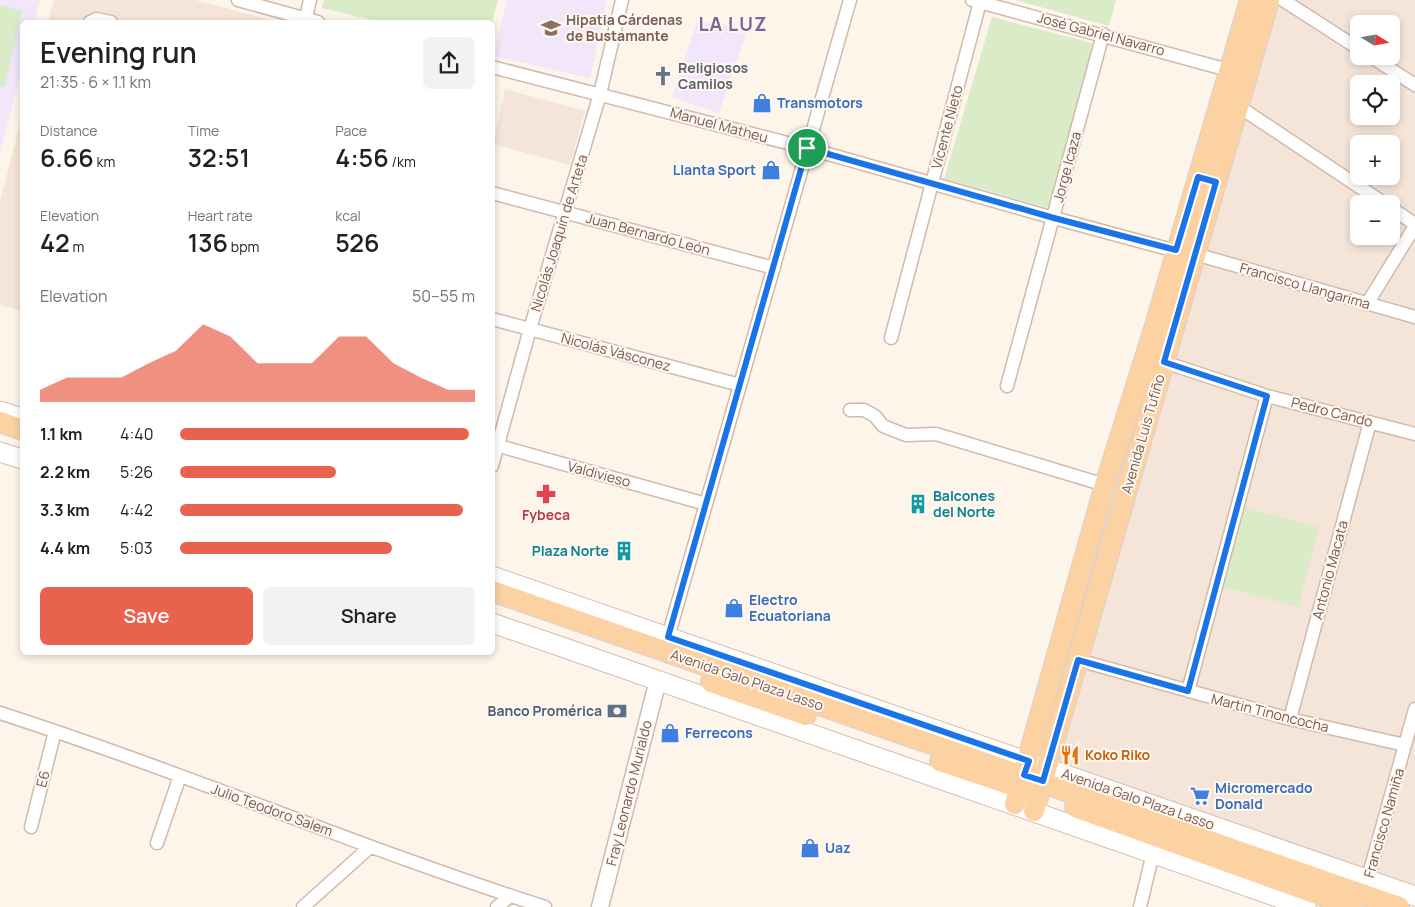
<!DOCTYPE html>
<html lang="en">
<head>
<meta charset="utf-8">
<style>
  :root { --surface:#fff; --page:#f2f2f2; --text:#202124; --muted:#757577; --accent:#e9624d }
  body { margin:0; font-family:Manrope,sans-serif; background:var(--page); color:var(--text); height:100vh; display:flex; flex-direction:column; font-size:19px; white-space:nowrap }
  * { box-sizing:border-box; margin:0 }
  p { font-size:16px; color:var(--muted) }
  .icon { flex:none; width:28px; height:28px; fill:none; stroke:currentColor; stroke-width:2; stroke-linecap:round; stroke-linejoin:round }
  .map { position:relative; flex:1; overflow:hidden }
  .sheet { position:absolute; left:20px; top:20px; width:475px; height:635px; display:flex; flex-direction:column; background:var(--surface); border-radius:8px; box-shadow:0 2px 8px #0003 }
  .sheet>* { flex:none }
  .needle { width:32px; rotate:101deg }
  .controls { position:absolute; left:1350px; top:15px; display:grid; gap:10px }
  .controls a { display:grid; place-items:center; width:50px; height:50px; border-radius:8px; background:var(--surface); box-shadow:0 2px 8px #0003; font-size:25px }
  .pin { position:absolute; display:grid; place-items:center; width:42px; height:42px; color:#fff; margin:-21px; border:2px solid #fff; border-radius:50%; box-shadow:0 1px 5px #0007 }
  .round { display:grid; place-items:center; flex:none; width:52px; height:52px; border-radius:8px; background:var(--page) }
  .summary { display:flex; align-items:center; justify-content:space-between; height:85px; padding:0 20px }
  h1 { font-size:28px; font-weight:600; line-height:38px }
  .figures { display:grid; grid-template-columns:repeat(3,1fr); gap:8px; height:85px; padding:5px 20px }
  .figures div { display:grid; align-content:center }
  .figures b { font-size:25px; font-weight:600 }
  .figures small { font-size:14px; font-weight:400 }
  .figures p { font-size:14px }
  .chart { height:140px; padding:10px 20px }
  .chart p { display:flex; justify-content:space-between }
  .chart svg { width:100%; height:90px; margin-top:5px; fill:var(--accent); opacity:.7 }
  .action { display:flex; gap:10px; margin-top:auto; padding:10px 20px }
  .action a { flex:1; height:58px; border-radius:8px; background:var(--accent); color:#fff; font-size:20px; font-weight:600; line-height:58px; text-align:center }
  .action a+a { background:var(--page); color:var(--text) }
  ul { padding:0 20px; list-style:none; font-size:16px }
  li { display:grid; grid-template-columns:80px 60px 1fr; align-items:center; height:38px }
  li i { height:12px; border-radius:6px; background:var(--accent) }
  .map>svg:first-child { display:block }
  .residential { fill:#f5e5d8; fill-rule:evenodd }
  .education { fill:#f1e6fa }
  .green { fill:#d9ecc7 }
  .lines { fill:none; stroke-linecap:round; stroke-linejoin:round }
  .minor-casing { stroke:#d0baae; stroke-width:15 }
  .tertiary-casing { stroke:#d0baae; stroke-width:19 }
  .secondary-casing { stroke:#d6bcae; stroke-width:21 }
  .primary-casing { stroke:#d9d0cd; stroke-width:22 }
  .minor { stroke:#fff; stroke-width:12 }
  .tertiary { stroke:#fff; stroke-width:16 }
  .secondary { stroke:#fff; stroke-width:19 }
  .primary { stroke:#fcd2a2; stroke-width:20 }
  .route-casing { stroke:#fff; stroke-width:10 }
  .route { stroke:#1a73e8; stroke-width:6 }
  .labels { text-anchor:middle; stroke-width:4; stroke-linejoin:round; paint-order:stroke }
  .education-label { font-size:14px; font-weight:bold; fill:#785e54; stroke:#fff8f1; text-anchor:start }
  .street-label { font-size:14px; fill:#79584c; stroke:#fff8f1 }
  .worship-label { font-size:14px; font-weight:bold; fill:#5b616d; stroke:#fff8f1; text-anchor:start }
  .shop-label { font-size:14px; font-weight:bold; fill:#366cbe; stroke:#fff8f1; text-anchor:start }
  .culture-label { font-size:14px; font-weight:bold; fill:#0d838f; stroke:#fff8f1; text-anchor:start }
  .health-label { font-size:14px; font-weight:bold; fill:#be3a42; stroke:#fff8f1 }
  .service-label { font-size:14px; font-weight:bold; fill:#4e5e75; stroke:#fff8f1; text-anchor:end }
  .food-label { font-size:14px; font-weight:bold; fill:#c56008; stroke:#fff8f1; text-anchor:start }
  .district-label { font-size:19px; font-weight:bold; letter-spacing:1px; fill:#806495; stroke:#fff8f1 }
</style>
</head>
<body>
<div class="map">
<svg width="1415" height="907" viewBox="0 0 1415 907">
  <rect width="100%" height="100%" fill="#fdf4ea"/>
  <path class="residential" d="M54,0H195L278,22H48Z
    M1270,0H1415V896L1047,768ZM1359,24H1391V56H1359ZM1359,84H1391V116H1359ZM1359,144H1391V176H1359ZM1359,204H1391V236H1359Z
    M505,89L585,111L570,165L493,144Z
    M22,117V311L0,305V200Z"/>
  <path class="education" d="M0,0H40L34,22H22V67L0,153Z
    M507,0H607L590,78L494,56Z
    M697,22L748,27L719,113L672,97Z"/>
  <path class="green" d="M324,0H498L492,22H380L322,8Z
    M1015,0H1116L1109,26Z
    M0,5L22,11L5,87L0,86Z
    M992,17L1096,44L1049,208L944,179Z
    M1237,505L1319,527L1298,607L1215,585Z"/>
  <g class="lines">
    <defs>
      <path id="minor" d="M238,0L318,22
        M972,0L1228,70
        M1283,0L1359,49
        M90,22L96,19L111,22
        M305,22L310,0
        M1370,56L1415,85
        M492,67L807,148L1054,218L1176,251
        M1238,106L1385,204
        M492,193L774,268
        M1391,208L1415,224
        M1195,254L1415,317
        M1367,304L1415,226
        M492,319L740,385
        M891,338L980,2
        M1164,362L1267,396L1415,434
        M1007,386L1103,34
        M850,410H864L875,416L883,426L906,435L936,434L1105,485
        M492,444L706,504
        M492,466L530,329L600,94L622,0
        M668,637L850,0
        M1078,660L1290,719L1405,745
        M1188,691L1267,396
        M0,713C183,772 361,848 545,907
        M1290,719L1370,422
        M31,827L55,731
        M157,843L180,776
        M1366,885L1415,709
        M303,907L370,847
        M497,907L510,896
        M1140,907L1153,853"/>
      <path id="tertiary" d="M600,907L658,680"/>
      <path id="secondary" d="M0,411L22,418
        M0,452L22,459
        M492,576L1415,896
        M492,623C764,716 1035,812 1306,907"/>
      <path id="primary" d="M0,422L22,430
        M492,591L1399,907
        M711,682L806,715
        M940,761L1038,794
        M1015,804L1105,485L1154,329L1250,0
        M1075,807L1353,907
        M1034,811L1269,0"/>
    </defs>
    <use href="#minor" class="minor-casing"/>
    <use href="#tertiary" class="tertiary-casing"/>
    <use href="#secondary" class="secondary-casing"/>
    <use href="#primary" class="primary-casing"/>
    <use href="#minor" class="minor"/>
    <use href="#tertiary" class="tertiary"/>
    <use href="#secondary" class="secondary"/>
    <use href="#primary" class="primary"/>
  </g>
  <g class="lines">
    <defs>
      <path id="route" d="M807,148L1054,218L1176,250L1198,177L1216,182L1164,362L1267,396L1188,691L1078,660L1043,781L1024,775L1029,761L668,637Z"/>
    </defs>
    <use href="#route" class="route-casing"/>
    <use href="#route" class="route"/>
  </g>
  <defs>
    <symbol id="university-bare" viewBox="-9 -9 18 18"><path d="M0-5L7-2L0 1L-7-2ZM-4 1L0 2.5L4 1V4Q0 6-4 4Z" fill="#8d6e63" stroke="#fff8f1" stroke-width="2.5" paint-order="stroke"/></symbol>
    <symbol id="church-bare" viewBox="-9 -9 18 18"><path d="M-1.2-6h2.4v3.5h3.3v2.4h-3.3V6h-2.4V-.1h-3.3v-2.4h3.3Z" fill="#6b7280" stroke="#fff8f1" stroke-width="2.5" paint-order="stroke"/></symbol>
    <symbol id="shop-bare" viewBox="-9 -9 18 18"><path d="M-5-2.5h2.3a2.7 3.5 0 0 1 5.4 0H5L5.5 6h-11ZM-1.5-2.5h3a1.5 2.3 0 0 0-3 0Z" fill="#3f7fe0" stroke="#fff8f1" stroke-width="2.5" paint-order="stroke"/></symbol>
    <symbol id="pharmacy-bare" viewBox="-9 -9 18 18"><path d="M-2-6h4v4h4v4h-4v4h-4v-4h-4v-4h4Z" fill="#e0444e" stroke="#fff8f1" stroke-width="2.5" paint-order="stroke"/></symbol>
    <symbol id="building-bare" viewBox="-9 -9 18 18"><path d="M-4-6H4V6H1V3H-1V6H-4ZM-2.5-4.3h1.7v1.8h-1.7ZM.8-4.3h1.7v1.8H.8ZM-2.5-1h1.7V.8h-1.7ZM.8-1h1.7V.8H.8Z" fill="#0f9aa8" stroke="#fff8f1" stroke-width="2.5" paint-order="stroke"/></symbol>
    <symbol id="bank-bare" viewBox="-9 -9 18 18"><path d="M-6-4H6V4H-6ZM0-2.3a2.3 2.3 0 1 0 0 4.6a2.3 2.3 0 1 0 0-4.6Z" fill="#5c6f8a" stroke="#fff8f1" stroke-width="2.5" paint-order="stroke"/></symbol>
    <symbol id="restaurant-bare" viewBox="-9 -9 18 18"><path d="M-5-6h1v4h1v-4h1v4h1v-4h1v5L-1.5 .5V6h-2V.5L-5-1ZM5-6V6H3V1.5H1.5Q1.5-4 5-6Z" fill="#e8710a" stroke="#fff8f1" stroke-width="2.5" paint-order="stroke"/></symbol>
    <symbol id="supermarket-bare" viewBox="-9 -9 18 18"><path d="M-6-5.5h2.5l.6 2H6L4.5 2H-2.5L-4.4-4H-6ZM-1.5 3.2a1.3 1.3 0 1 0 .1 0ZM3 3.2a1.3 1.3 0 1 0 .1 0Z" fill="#3f7fe0" stroke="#fff8f1" stroke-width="2.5" paint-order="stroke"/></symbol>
  </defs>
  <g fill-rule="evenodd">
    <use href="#university-bare" x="537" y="14" width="28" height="28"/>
    <use href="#church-bare" x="649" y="62" width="28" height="28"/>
    <use href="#shop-bare" x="748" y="89" width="28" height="28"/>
    <use href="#shop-bare" x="757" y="156" width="28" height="28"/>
    <use href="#pharmacy-bare" x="532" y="480" width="28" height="28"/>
    <use href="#building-bare" x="904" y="490" width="28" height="28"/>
    <use href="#building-bare" x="610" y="537" width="28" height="28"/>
    <use href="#shop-bare" x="720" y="594" width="28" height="28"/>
    <use href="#bank-bare" x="603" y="697" width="28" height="28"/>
    <use href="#shop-bare" x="656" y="719" width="28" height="28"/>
    <use href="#restaurant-bare" x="1056" y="741" width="28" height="28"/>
    <use href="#supermarket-bare" x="1186" y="782" width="28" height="28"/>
    <use href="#shop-bare" x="796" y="834" width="28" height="28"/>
  </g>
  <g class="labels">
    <g class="education-label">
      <text x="566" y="25">Hipatia Cárdenas<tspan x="566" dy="16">de Bustamante</tspan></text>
    </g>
    <g class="street-label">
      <text transform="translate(1101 34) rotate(15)" y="5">José Gabriel Navarro</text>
      <text transform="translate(719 125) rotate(15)" y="5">Manuel Matheu</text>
      <text transform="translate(947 127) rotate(-75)" y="5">Vicente Nieto</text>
      <text transform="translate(1067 167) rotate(-75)" y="5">Jorge Icaza</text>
      <text transform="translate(559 233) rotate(-73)" y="5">Nicolás Joaquín de Arteta</text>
      <text transform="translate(648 234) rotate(15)" y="5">Juan Bernardo León</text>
      <text transform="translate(1305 286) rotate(16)" y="5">Francisco Llangarima</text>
      <text transform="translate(616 352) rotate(15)" y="5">Nicolás Vásconez</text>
      <text transform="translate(1332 412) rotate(14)" y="5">Pedro Cando</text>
      <text transform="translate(1143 434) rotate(-74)" y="5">Avenida Luis Tufiño</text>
      <text transform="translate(599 474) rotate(15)" y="5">Valdivieso</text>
      <text transform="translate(1330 570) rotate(-75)" y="5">Antonio Macata</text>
      <text transform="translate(747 680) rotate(19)" y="5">Avenida Galo Plaza Lasso</text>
      <text transform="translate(1270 713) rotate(14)" y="5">Martin Tinoncocha</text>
      <text transform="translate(43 779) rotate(-76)" y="5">E6</text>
      <text transform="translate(629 793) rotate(-76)" y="5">Fray Leonardo Murialdo</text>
      <text transform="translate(1138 799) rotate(19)" y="5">Avenida Galo Plaza Lasso</text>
      <text transform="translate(272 810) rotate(20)" y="5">Julio Teodoro Salem</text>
      <text transform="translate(1384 823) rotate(-74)" y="5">Francisco Namiña</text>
    </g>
    <g class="worship-label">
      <text x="678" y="73">Religiosos<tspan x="678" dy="16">Camilos</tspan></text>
    </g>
    <g class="shop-label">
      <text x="777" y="108">Transmotors</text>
      <text x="756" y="175" text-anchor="end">Llanta Sport</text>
      <text x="749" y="605">Electro<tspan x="749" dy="16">Ecuatoriana</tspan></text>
      <text x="685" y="738">Ferrecons</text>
      <text x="1215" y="793">Micromercado<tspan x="1215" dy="16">Donald</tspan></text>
      <text x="825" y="853">Uaz</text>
    </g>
    <g class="culture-label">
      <text x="933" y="501">Balcones<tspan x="933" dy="16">del Norte</tspan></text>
      <text x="609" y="556" text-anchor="end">Plaza Norte</text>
    </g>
    <g class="health-label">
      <text x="546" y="520">Fybeca</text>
    </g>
    <g class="service-label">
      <text x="602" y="716">Banco Promérica</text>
    </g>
    <g class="food-label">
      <text x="1085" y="760">Koko Riko</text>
    </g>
    <g class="district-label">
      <text x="733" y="31">LA LUZ</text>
    </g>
  </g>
</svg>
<div class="controls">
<a><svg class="needle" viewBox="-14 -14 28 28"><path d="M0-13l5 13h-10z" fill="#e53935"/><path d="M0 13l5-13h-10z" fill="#757577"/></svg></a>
<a><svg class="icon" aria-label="locate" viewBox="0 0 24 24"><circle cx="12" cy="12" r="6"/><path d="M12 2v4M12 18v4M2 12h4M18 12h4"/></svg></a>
<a>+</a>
<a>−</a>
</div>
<div class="pin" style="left:807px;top:148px;background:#1e9e55"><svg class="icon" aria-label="arrive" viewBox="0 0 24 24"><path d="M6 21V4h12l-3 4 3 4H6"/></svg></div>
<section class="sheet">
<div class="summary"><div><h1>Evening run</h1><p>21:35 · 6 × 1.1 km</p></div><a class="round"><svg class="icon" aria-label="share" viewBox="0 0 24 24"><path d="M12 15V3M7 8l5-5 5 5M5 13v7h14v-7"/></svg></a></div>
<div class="figures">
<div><p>Distance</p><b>6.66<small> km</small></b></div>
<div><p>Time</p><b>32:51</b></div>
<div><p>Pace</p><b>4:56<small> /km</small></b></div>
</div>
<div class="figures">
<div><p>Elevation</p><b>42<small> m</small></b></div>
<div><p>Heart rate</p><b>136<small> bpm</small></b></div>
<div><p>kcal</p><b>526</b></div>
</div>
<div class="chart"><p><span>Elevation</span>50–55 m</p>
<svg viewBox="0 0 160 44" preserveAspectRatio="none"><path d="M0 44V38L10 32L20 32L30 32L40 25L50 19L60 6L70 12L80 25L90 25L100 25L110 12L120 12L130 25L140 32L150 38L160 38V44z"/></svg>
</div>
<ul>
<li><b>1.1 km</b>4:40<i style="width:98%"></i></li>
<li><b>2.2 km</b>5:26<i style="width:53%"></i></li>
<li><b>3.3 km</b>4:42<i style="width:96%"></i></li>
<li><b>4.4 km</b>5:03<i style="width:72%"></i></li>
</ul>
<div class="action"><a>Save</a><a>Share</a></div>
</section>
</div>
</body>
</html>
